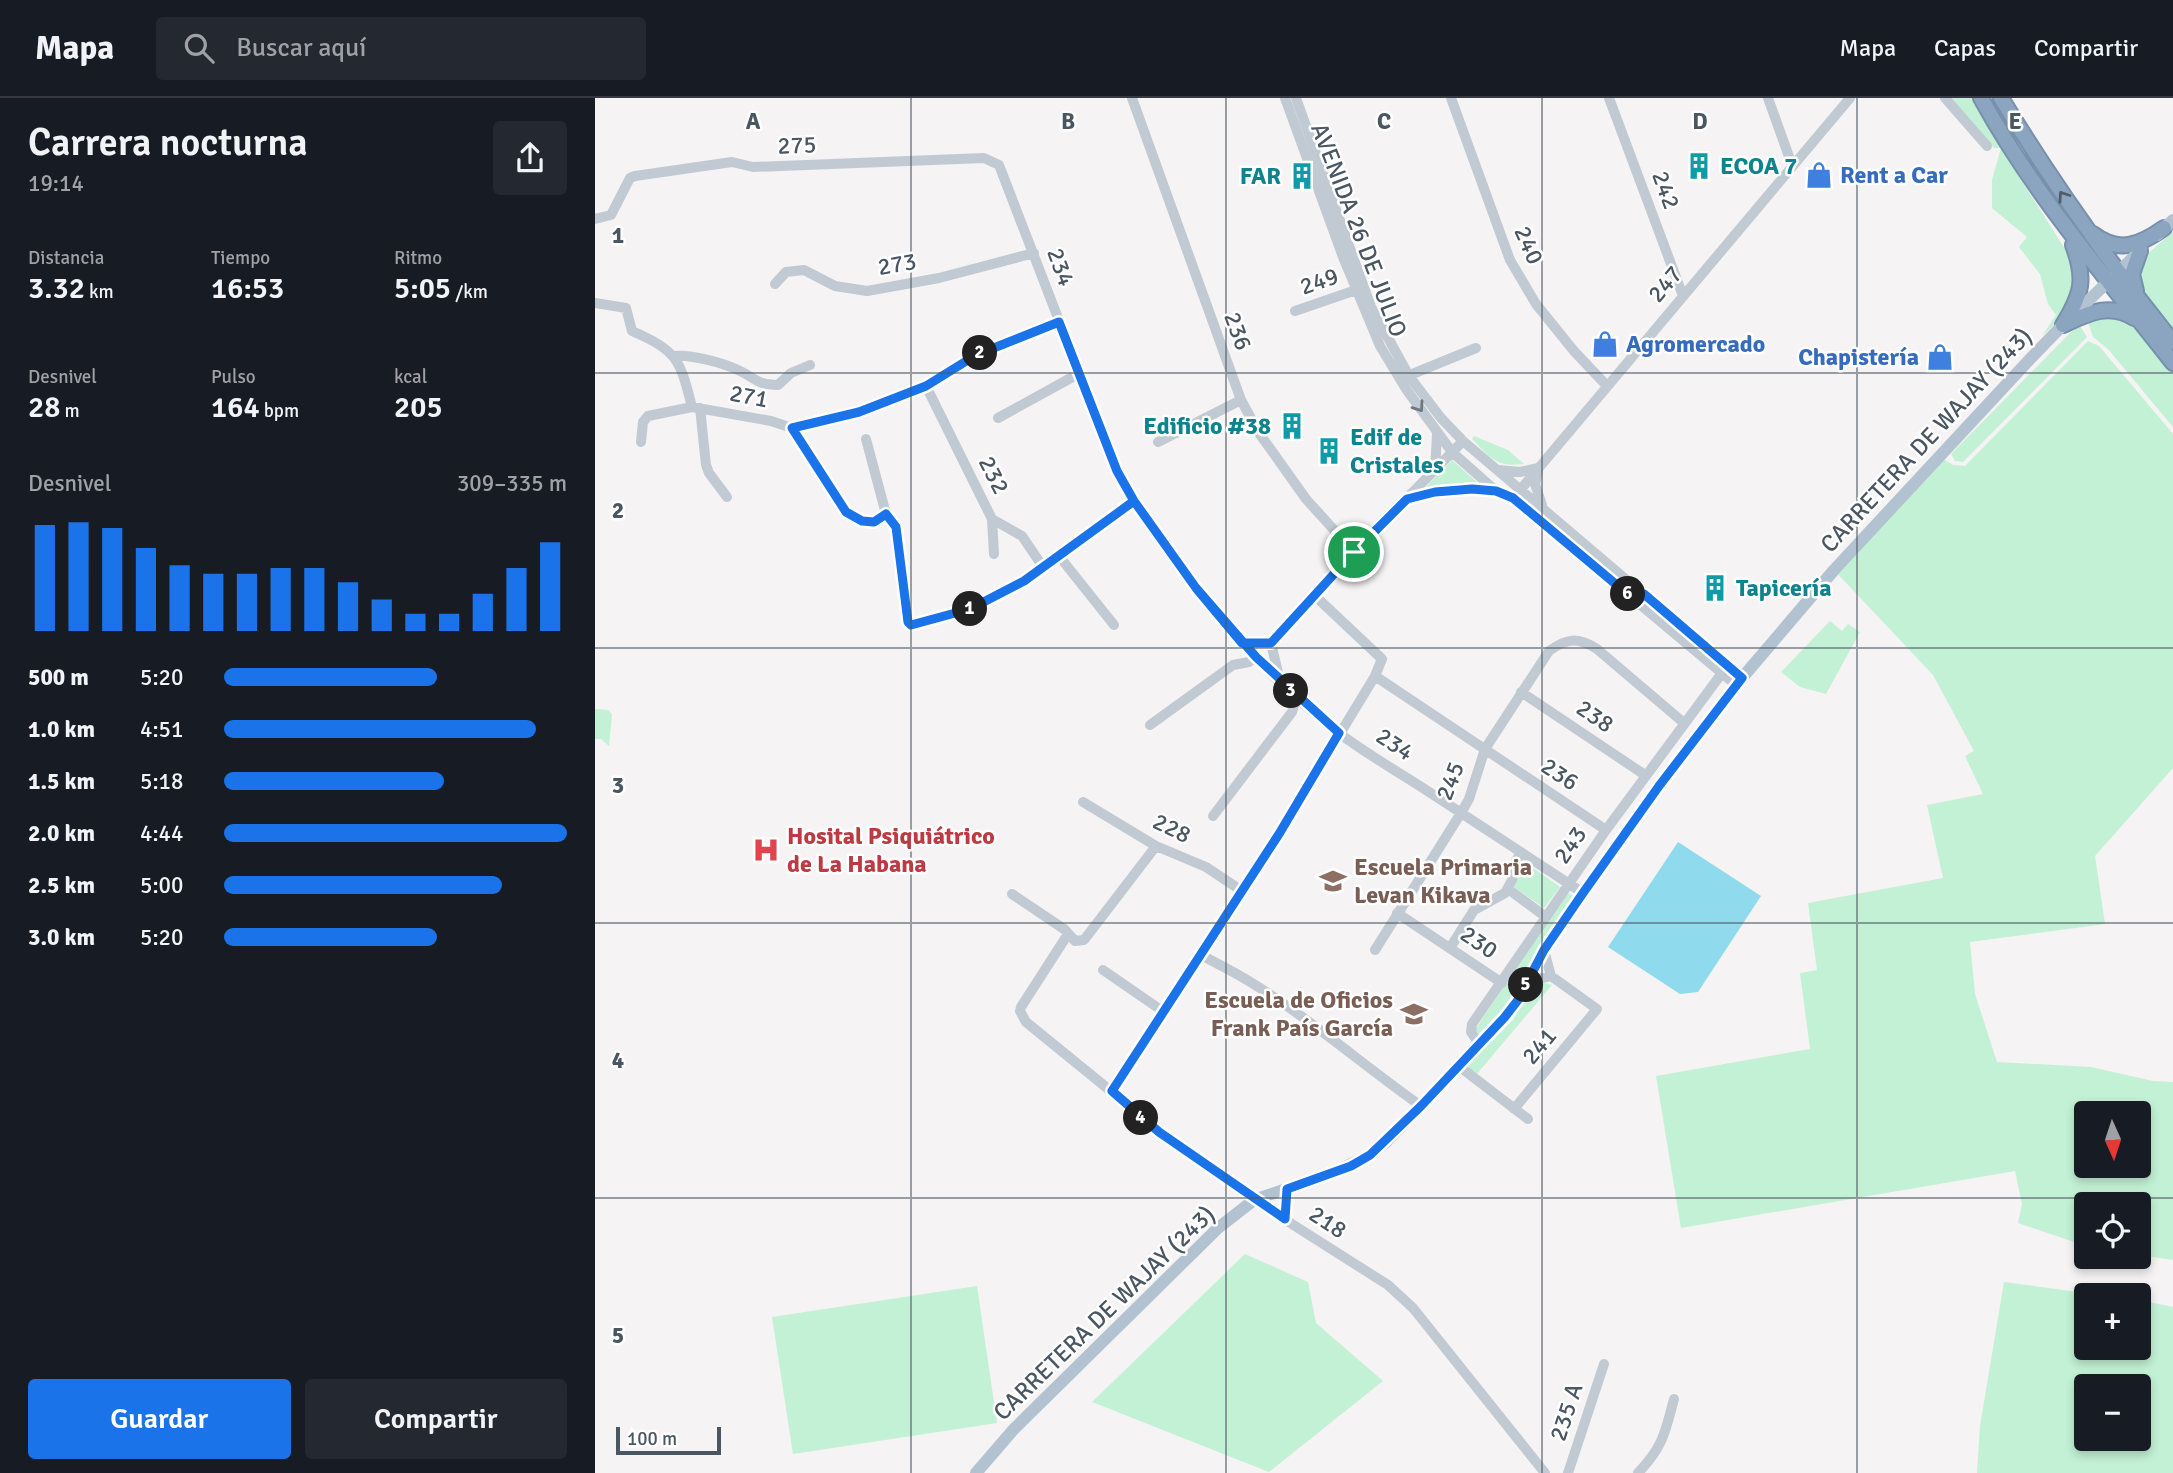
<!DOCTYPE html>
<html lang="es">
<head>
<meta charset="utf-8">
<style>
  :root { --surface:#171b24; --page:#242831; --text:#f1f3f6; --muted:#9ea1a6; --line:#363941; --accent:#1a73e8 }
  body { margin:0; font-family:Signika,sans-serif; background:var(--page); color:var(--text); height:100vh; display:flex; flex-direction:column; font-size:26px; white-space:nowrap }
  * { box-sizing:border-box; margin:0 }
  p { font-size:23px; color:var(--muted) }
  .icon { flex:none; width:38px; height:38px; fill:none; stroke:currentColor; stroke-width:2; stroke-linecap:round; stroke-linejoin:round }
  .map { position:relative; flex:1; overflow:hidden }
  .drawer { display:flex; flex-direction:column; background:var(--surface); width:595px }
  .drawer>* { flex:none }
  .needle { width:46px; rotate:177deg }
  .fabs { position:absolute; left:1479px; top:1003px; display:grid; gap:14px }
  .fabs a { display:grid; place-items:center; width:77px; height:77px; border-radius:7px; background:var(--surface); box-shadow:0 4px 10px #0003; font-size:35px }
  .scale { position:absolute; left:21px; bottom:18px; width:105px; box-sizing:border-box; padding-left:7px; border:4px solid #4a5661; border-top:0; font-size:19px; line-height:24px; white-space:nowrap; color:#4a5661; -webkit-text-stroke:5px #fff; paint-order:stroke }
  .pin { position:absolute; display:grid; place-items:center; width:60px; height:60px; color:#fff; margin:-30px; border:4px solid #fff; border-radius:50%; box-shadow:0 2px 7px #0007 }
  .km { position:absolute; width:35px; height:35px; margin:-18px; border-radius:50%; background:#222; color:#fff; font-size:19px; line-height:35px; text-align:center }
  .round { display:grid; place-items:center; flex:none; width:74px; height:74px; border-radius:7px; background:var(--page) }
  .headline { display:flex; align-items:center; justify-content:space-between; height:119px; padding:0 28px }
  h1 { font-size:38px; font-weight:600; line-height:52px }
  .figures { display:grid; grid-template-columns:repeat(3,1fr); gap:10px; height:119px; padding:7px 28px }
  .figures div { display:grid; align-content:center }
  .figures b { font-size:30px; font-weight:600 }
  .figures small { font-size:19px; font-weight:400 }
  .figures p { font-size:19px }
  .chart { height:196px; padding:14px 28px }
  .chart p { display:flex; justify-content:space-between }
  .chart svg { width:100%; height:126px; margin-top:7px; stroke:var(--accent); stroke-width:6 }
  .button { display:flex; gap:14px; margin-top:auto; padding:14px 28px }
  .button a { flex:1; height:80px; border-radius:7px; background:var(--accent); color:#fff; font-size:28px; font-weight:600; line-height:80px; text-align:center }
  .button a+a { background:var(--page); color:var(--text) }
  ul { padding:0 28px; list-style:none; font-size:23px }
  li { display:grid; grid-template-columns:112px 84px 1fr; align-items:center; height:52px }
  li i { height:18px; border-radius:9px; background:var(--accent) }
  header { display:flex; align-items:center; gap:42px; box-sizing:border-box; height:98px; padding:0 35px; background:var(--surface); border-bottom:2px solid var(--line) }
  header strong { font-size:33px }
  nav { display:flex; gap:38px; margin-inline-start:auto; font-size:24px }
  .search { width:490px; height:63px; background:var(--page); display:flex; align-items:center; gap:18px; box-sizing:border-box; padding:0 24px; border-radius:7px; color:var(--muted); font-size:26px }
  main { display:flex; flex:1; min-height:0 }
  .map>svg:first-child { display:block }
  .green { fill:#c3f1d5; fill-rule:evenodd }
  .water { fill:#90daee }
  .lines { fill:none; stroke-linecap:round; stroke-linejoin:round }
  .highway-casing { stroke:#7690ad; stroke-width:18 }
  .minor { stroke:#c1cad2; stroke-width:10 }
  .major { stroke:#b3c2d1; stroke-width:12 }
  .highway { stroke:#8ba5c1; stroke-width:14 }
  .oneway { stroke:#505e6b }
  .oneway2 { stroke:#6e7983 }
  .route-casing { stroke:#fff; stroke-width:14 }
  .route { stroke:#1a73e8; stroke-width:9 }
  .grid { fill:none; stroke:#4a5661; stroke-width:2; stroke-opacity:0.55 }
  .labels { text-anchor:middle; stroke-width:5; stroke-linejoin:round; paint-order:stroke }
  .street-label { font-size:24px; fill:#4a5661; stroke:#fff }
  .culture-label { font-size:24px; font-weight:bold; fill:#0d838f; stroke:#fff; text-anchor:start }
  .shop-label { font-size:24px; font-weight:bold; fill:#366cbe; stroke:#fff; text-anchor:start }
  .health-label { font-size:24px; font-weight:bold; fill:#be3a42; stroke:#fff; text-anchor:start }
  .education-label { font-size:24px; font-weight:bold; fill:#785e54; stroke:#fff; text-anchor:start }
  .grid-label { font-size:23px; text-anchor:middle; font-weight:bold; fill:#4a5661; stroke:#fff; stroke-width:5; stroke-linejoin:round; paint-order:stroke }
</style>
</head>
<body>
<header>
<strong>Mapa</strong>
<div class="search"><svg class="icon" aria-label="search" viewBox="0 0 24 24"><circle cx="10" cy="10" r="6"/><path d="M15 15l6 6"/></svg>Buscar aquí</div>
<nav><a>Mapa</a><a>Capas</a><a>Compartir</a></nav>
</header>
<main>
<section class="drawer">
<div class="headline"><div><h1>Carrera nocturna</h1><p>19:14</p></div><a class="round"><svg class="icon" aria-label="share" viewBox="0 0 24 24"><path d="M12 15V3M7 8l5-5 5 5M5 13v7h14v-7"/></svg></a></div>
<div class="figures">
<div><p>Distancia</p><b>3.32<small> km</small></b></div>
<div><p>Tiempo</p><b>16:53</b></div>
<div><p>Ritmo</p><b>5:05<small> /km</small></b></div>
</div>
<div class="figures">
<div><p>Desnivel</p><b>28<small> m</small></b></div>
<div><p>Pulso</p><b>164<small> bpm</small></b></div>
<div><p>kcal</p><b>205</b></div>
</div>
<div class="chart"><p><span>Desnivel</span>309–335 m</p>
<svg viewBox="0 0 160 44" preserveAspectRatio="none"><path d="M5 44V7M15 44V6M25 44V8M35 44V15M45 44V21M55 44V24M65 44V24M75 44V22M85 44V22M95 44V27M105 44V33M115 44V38M125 44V38M135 44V31M145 44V22M155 44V13"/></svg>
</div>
<ul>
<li><b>500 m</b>5:20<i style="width:62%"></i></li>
<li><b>1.0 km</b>4:51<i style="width:91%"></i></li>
<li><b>1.5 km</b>5:18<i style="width:64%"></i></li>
<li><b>2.0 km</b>4:44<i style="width:100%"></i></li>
<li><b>2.5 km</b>5:00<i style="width:81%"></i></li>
<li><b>3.0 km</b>5:20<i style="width:62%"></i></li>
</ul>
<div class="button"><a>Guardar</a><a>Compartir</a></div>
</section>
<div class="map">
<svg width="1578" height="1375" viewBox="0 0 1578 1375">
  <rect width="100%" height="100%" fill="#f5f3f3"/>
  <path class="green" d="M1356,0H1378L1406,50L1477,162L1482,188L1469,218L1447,238L1461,217L1453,206L1445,176L1424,149L1432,139L1397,110V82L1406,50H1399Z
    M1578,134V237L1542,187V170L1551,157Z
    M1507,214L1541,225L1578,273V329L1513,251L1498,239L1493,224L1494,220Z
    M1485,228L1492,239L1368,364L1360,363L1356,356L1475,235Z
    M1493,243L1504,248L1578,336V670L1500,758L1510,826L1375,844L1380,896L1402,964L1496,969L1558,983L1578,984V1162L1544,1157V1106H1491V1148L1423,1125L1427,1106L1420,1073L1086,1130L1061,978L1215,951L1205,875L1222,872L1213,805L1348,780L1332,707L1388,696L1370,658L1379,653L1338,577L1239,472L1345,359L1358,367L1370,368ZM1491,1015H1544V1068H1491Z
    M879,338L913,352L929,366C901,370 895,359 877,341Z
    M857,362L884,386L849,387L827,393Z
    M1235,523L1247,533L1253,526L1265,534L1231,596L1205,589L1186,574Z
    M0,611L13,612L17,616L14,648L6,641H0Z
    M927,762L965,789L949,810L919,789L923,770Z
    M971,794L978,798L951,836L910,908L884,936L880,932Z
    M947,884L957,887L881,977L870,970L918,922L938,886Z
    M650,1156L713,1184L721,1225L788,1283L674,1374L497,1304Z
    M1409,1184L1505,1197H1491V1250H1544V1202L1578,1209V1375H1382L1385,1328ZM1491,1288H1544V1340H1491Z
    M382,1188L402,1325L198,1356L177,1219Z"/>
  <path class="water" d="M1083,744L1166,798L1103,894L1085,896L1013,849Z"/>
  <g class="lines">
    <defs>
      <path id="highway" d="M1386,0C1439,97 1511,179 1578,265
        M1406,0C1458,86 1515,166 1578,244
        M1498,136C1524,156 1545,147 1569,130
        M1541,193L1537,176L1545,153
        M1468,227C1487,196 1491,181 1478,147
        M1468,227C1492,216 1514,204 1539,220"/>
    </defs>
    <use href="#highway" class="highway-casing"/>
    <path class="minor" d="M537,0L646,302L664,335L711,401L759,454
      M690,0L748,159L785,248L811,291L857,354L901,393L918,400L1141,587
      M701,0L776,209L814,278L846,320L868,343L1147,580
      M856,0L915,162L941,206L979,253L1012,288
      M1014,0L1088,198
      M1173,0L1197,67
      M1350,0L1392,48
      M0,121L16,117L35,80L40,78L137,64L158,69L389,60L404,67L522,373C575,469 656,568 744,635C770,655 800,672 828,690C882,725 935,760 988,795
      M180,186L191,174L209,172L240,188L272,193L344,180L439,155
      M0,205L31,210L37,233C83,253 85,262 97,309
      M700,213L761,192
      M79,258C96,256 128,265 143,272C163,281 159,286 183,287L196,275L215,267
      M810,279L881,250
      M331,288L397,421L427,438L448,469
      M105,310L111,367L114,375L132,399
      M403,320L483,276
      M197,330L251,413L267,423L279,424L291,416
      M271,341L291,416L301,429L313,524L316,527L375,511L429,483L539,403
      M46,344L48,324L53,318L97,309L176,323L197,330L264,314L331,288L381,257L464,224
      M563,344L646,302
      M903,372L925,374L943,370
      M840,373L842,336
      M943,374L940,386L947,407
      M921,397L1255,0
      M812,401L859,392L901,393
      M397,421L399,456
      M464,458L519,527
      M647,545H676L718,496L868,343
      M676,545L684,579
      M780,578L1011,732
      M926,594L1050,677
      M555,627L638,567L654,564L661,559
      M488,704L561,748L611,769L647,793
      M618,718L697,614L702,599
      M913,791L951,819
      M417,796L469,831L480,843L489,842L561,748
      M802,815L907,885
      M473,836L426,909L425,913L431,924L517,994L564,1034L659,1102L793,1187L818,1210L950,1375
      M855,850L879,812L910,795L917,782L920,765L926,754
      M780,852L866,715L874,701L890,651L954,553C972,540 983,539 1002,551L1089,625
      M949,852L956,878
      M606,857C623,866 641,875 657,885C717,922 769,968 826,1008
      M508,872L569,914
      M885,947L876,934L877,926L1011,732L1127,575
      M865,969L933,1021
      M517,994L684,736L780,578L787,561L718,496
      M919,1011L1002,911L956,878L933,883
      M690,1120L692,1091
      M973,1375L1009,1266
      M1043,1375C1068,1349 1070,1335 1079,1301"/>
    <path class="major" d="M1562,137L1578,122
      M381,1375L419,1331L623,1130L659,1102L738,1075L775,1057L791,1044L885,947L923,902L949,852L1064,688L1147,580L1239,472L1435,261L1468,227L1546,152"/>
    <use href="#highway" class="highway"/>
  </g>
  <defs><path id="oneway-chevron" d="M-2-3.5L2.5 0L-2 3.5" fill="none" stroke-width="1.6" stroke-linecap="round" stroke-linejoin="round" transform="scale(1.75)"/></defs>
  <use class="oneway" href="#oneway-chevron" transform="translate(1468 98) rotate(-124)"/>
  <use class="oneway2" href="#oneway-chevron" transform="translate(824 309) rotate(55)"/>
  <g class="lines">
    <defs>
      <path id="route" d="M759,454L676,545H647L601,490L539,403L429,483L375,511L316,527L313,524L301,429L291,416L279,424L267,423L251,414L197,330L264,314L331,288L381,257L464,224L522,373L539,403L596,483L601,490L661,559L744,635L684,736L517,993L564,1034L690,1121L692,1091L756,1068L775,1057L826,1008L909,920L923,902L949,852L988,795L1064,688L1147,580L1049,496L1042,504L918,400L901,393L877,391L840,394L812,401L759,454"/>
    </defs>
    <use href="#route" class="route-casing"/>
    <use href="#route" class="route"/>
  </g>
  <path class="grid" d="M316,0V1375M631,0V1375M947,0V1375M1262,0V1375M0,275H1578M0,550H1578M0,825H1578M0,1100H1578"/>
  <defs>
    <symbol id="building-bare" viewBox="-9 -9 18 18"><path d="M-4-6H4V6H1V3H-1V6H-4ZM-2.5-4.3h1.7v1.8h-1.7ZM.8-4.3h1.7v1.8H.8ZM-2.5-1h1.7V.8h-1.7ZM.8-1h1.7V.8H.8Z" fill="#0f9aa8" stroke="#fff" stroke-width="2.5" paint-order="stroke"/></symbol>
    <symbol id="shop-bare" viewBox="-9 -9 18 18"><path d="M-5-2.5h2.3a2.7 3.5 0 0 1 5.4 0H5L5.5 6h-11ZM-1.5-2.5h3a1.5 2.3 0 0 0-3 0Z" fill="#3f7fe0" stroke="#fff" stroke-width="2.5" paint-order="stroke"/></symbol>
    <symbol id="hospital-bare" viewBox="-9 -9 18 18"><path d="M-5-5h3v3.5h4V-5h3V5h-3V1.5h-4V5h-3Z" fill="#e0444e" stroke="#fff" stroke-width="2.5" paint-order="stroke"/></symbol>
    <symbol id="school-bare" viewBox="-9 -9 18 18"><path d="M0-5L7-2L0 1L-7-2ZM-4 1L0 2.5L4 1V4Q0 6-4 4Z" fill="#8d6e63" stroke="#fff" stroke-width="2.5" paint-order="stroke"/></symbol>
  </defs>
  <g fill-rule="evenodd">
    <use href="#building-bare" x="1085" y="49" width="38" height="38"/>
    <use href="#shop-bare" x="1205" y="58" width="38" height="38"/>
    <use href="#building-bare" x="688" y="59" width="38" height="38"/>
    <use href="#shop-bare" x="991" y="227" width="38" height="38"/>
    <use href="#shop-bare" x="1326" y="240" width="38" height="38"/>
    <use href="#building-bare" x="678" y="309" width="38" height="38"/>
    <use href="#building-bare" x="715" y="334" width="38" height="38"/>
    <use href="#building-bare" x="1101" y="471" width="38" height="38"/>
    <use href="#hospital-bare" x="152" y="733" width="38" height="38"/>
    <use href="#school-bare" x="719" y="764" width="38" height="38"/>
    <use href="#school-bare" x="800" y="897" width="38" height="38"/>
  </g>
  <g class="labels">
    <g class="street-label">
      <text transform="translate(202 47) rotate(-2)" y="8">275</text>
      <text transform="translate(1071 92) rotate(70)" y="8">242</text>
      <text transform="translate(764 132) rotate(69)" y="8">AVENIDA 26 DE JULIO</text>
      <text transform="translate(934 147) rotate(66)" y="8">240</text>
      <text transform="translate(302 166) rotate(-10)" y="8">273</text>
      <text transform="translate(466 169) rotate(70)" y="8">234</text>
      <text transform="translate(724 183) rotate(-19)" y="8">249</text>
      <text transform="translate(1070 186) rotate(-50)" y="8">247</text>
      <text transform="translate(643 233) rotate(70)" y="8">236</text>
      <text transform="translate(154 298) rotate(11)" y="8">271</text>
      <text transform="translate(1331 342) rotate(-47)" y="8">CARRETERA DE WAJAY (243)</text>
      <text transform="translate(399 377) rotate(63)" y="8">232</text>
      <text transform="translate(1000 618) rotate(34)" y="8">238</text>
      <text transform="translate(800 646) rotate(33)" y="8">234</text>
      <text transform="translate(965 676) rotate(33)" y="8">236</text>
      <text transform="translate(855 683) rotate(-69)" y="8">245</text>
      <text transform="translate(577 730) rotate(26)" y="8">228</text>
      <text transform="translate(975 747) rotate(-56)" y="8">243</text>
      <text transform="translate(884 844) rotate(34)" y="8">230</text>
      <text transform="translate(944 948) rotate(-50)" y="8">241</text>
      <text transform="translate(733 1124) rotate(33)" y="8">218</text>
      <text transform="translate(509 1215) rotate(-44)" y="8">CARRETERA DE WAJAY (243)</text>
      <text transform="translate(971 1314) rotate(-72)" y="8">235 A</text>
    </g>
    <g class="culture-label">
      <text x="1125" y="76">ECOA 7</text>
      <text x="686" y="86" text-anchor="end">FAR</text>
      <text x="676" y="336" text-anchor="end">Edificio #38</text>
      <text x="755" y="347">Edif de<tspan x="755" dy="28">Cristales</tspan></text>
      <text x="1141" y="498">Tapicería</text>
    </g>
    <g class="shop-label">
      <text x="1245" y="85">Rent a Car</text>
      <text x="1031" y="254">Agromercado</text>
      <text x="1324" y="267" text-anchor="end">Chapistería</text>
    </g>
    <g class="health-label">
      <text x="192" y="746">Hosital Psiquiátrico<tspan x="192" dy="28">de La Habana</tspan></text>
    </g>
    <g class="education-label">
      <text x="759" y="777">Escuela Primaria<tspan x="759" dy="28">Levan Kikava</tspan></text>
      <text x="798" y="910" text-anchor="end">Escuela de Oficios<tspan x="798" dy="28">Frank País García</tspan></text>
    </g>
  </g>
  <g class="grid-label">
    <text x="158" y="31">A</text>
    <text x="473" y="31">B</text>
    <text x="789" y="31">C</text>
    <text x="1105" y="31">D</text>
    <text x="1420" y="31">E</text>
    <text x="23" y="145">1</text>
    <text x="23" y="420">2</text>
    <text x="23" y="695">3</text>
    <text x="23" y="970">4</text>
    <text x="23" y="1245">5</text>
  </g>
</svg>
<div class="fabs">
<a><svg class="needle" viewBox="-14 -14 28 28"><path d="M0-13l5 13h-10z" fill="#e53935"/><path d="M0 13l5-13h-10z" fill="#9ea1a6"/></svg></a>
<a><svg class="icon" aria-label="locate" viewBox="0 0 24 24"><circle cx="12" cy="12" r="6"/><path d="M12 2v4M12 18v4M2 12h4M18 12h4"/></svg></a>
<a>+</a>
<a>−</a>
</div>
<div class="scale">100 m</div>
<div class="pin" style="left:759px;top:454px;background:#1e9e55"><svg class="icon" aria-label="arrive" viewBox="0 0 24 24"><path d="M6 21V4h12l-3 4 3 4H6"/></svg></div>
<b class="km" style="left:375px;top:511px">1</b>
<b class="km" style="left:385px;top:255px">2</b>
<b class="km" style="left:696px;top:593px">3</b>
<b class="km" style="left:546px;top:1020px">4</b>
<b class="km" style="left:931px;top:887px">5</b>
<b class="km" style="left:1033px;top:496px">6</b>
</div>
</main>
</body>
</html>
